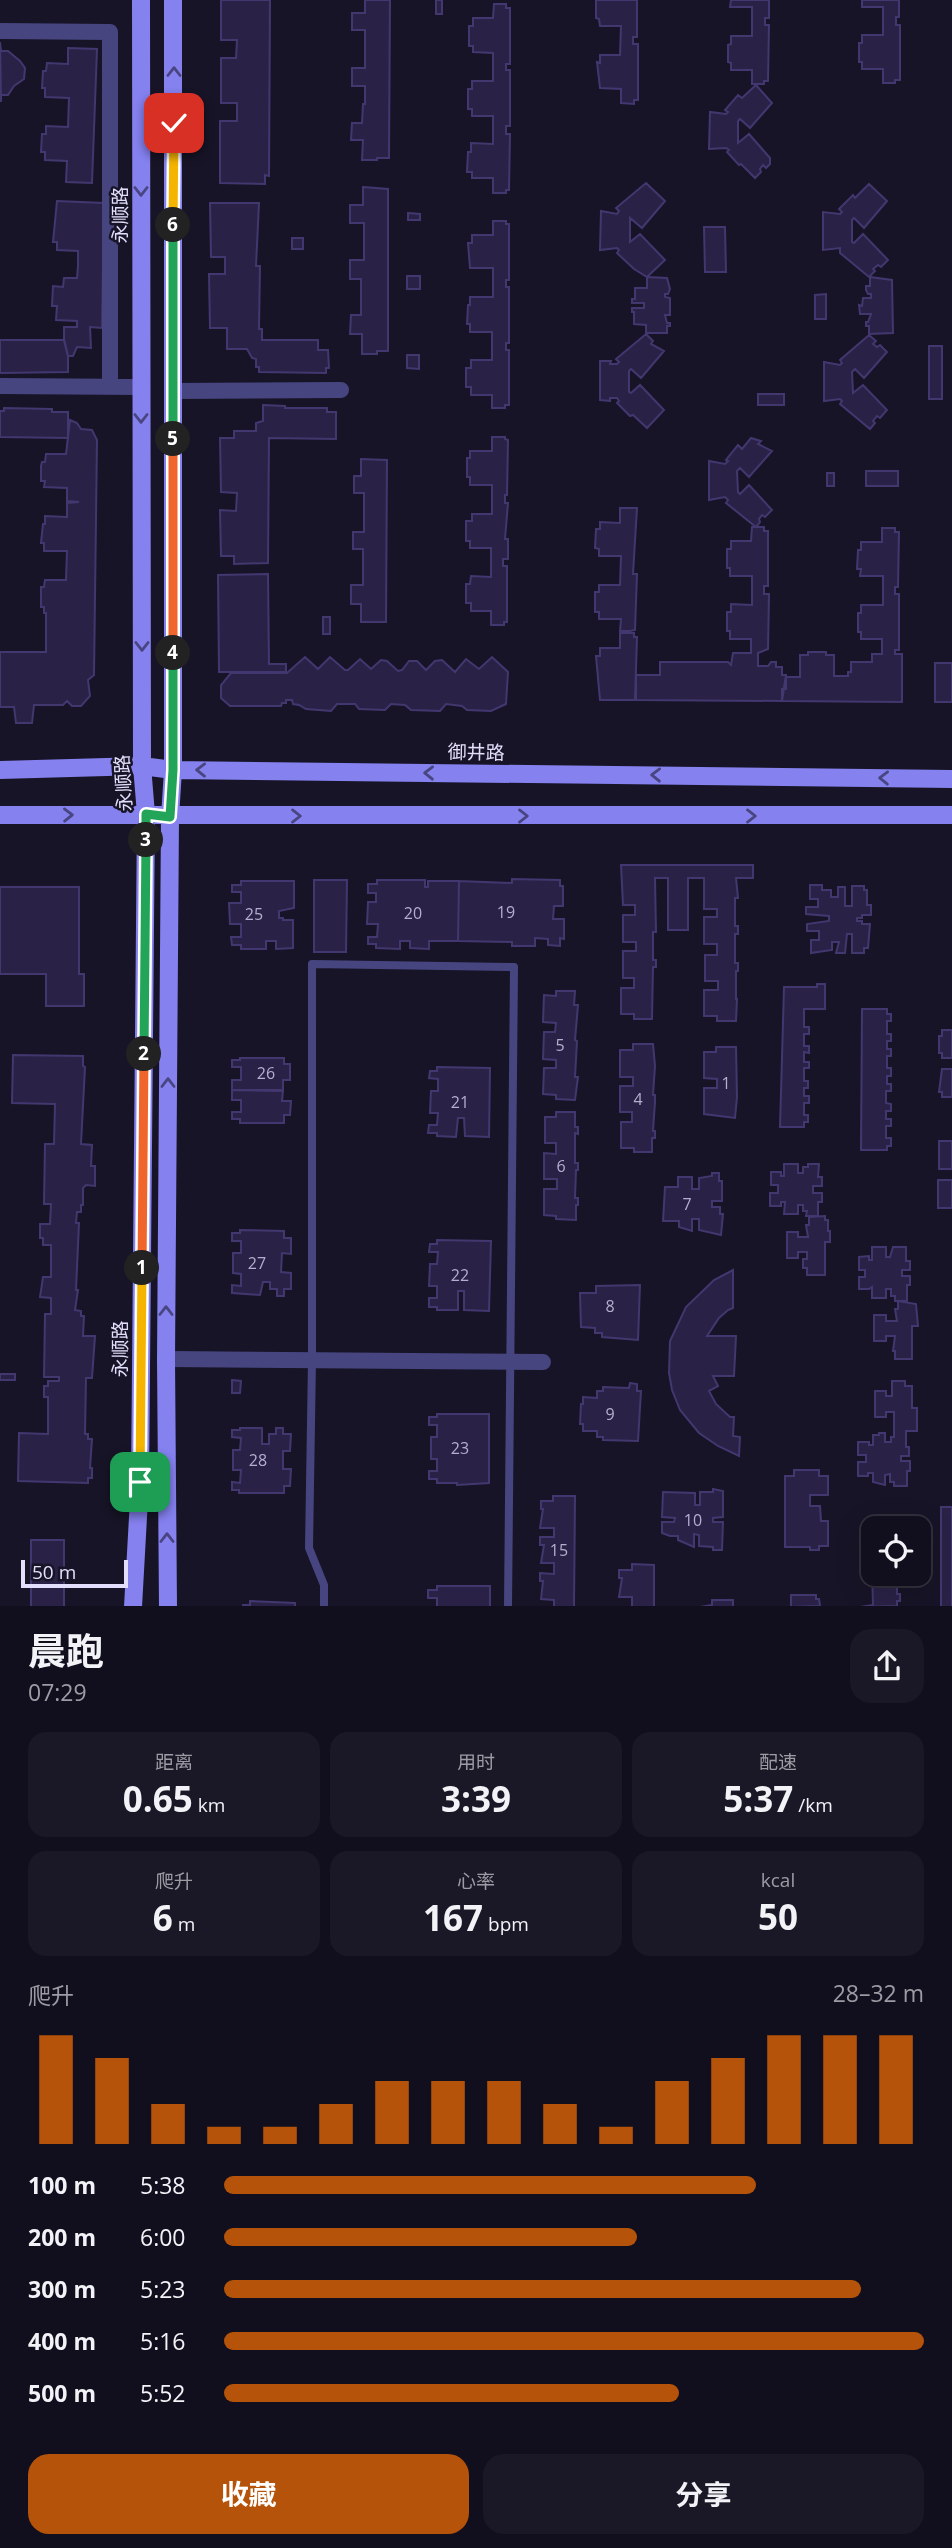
<!DOCTYPE html>
<html lang="zh">
<head>
<meta charset="utf-8">
<style>
  :root { --surface:#110f1d; --page:#1a1826; --text:#f1f3f6; --muted:#9c9ca4; --line:#302f3b; --accent:#b45309 }
  body { margin:0; font-family:"Open Sans","Noto Sans SC",sans-serif; background:var(--page); color:var(--text); height:100vh; display:flex; flex-direction:column; font-size:26px; white-space:nowrap }
  * { box-sizing:border-box; margin:0 }
  p { font-size:23px; color:var(--muted) }
  .icon { flex:none; width:38px; height:38px; fill:none; stroke:currentColor; stroke-width:2; stroke-linecap:round; stroke-linejoin:round }
  .map { position:relative; height:1606px; overflow:hidden }
  .side { display:flex; flex-direction:column; background:var(--surface); flex:1 }
  .side>* { flex:none }
  .fabs { position:absolute; left:861px; top:1516px; display:grid; gap:14px }
  .fabs a { display:grid; place-items:center; width:70px; height:70px; border-radius:14px; background:var(--surface); box-shadow:0 7px 28px #0002,0 0 0 2px var(--line); font-size:35px }
  .scale { position:absolute; left:21px; bottom:18px; width:107px; box-sizing:border-box; padding-left:7px; border:4px solid #e2defb; border-top:0; font-size:19px; line-height:24px; white-space:nowrap; color:#e2defb; -webkit-text-stroke:5px #171427; paint-order:stroke }
  .pin { position:absolute; display:grid; place-items:center; width:60px; height:60px; color:#fff; margin:-30px; border-radius:14px; box-shadow:0 4px 10px #0006 }
  .km { position:absolute; width:35px; height:35px; margin:-18px; border-radius:50%; background:#222; color:#fff; font-size:19px; line-height:35px; text-align:center }
  .round { display:grid; place-items:center; flex:none; width:74px; height:74px; border-radius:21px; background:var(--page) }
  .headline { display:flex; align-items:center; justify-content:space-between; height:119px; padding:0 28px }
  h1 { font-size:38px; font-weight:700; line-height:52px }
  .metrics { display:grid; grid-template-columns:repeat(3,1fr); gap:10px; height:119px; padding:7px 28px }
  .metrics div { display:grid; align-content:center; border-radius:18px; background:var(--page); text-align:center }
  .metrics b { font-size:35px; font-weight:700 }
  .metrics small { font-size:19px; font-weight:400 }
  .metrics p { font-size:19px }
  .chart { height:196px; padding:14px 28px }
  .chart p { display:flex; justify-content:space-between }
  .chart svg { width:100%; height:126px; margin-top:7px; stroke:var(--accent); stroke-width:6 }
  .primary-button { display:flex; gap:14px; margin-top:auto; padding:14px 28px }
  .primary-button a { flex:1; height:80px; border-radius:21px; background:var(--accent); color:#fff; font-size:28px; font-weight:700; line-height:80px; text-align:center }
  .primary-button a+a { background:var(--page); color:var(--text) }
  ul { padding:0 28px; list-style:none; font-size:23px }
  li { display:grid; grid-template-columns:112px 84px 1fr; align-items:center; height:52px }
  li i { height:18px; border-radius:9px; background:var(--accent) }
  .map>svg:first-child { display:block }
  .building { fill:#2a2246; stroke:#43376f; stroke-width:2 }
  .lines { fill:none; stroke-linecap:round; stroke-linejoin:round }
  .lane { stroke:#474580; stroke-width:8 }
  .street { stroke:#474580; stroke-width:16 }
  .secondary { stroke:#8581ef; stroke-width:18 }
  .oneway { stroke:#484581 }
  .split-1-casing { stroke:#fff; stroke-width:14 }
  .split-2-casing { stroke:#fff; stroke-width:14 }
  .split-3-casing { stroke:#fff; stroke-width:14 }
  .split-4-casing { stroke:#fff; stroke-width:14 }
  .split-5-casing { stroke:#fff; stroke-width:14 }
  .split-6-casing { stroke:#fff; stroke-width:14 }
  .split-7-casing { stroke:#fff; stroke-width:14 }
  .split-1 { stroke:#f5b400; stroke-width:9 }
  .split-2 { stroke:#f0652b; stroke-width:9 }
  .split-3 { stroke:#22a559; stroke-width:9 }
  .split-4 { stroke:#22a559; stroke-width:9 }
  .split-5 { stroke:#f0652b; stroke-width:9 }
  .split-6 { stroke:#22a559; stroke-width:9 }
  .split-7 { stroke:#f5b400; stroke-width:9 }
  .labels { text-anchor:middle; stroke-width:5; stroke-linejoin:round; paint-order:stroke }
  .number-label { font-size:16px; fill:#b4afce }
  .street-label { font-size:19px; fill:#e2defb; stroke:#171427 }
</style>
</head>
<body>
<div class="map">
<svg width="952" height="1607" viewBox="0 0 952 1607">
  <rect width="100%" height="100%" fill="#171427"/>
  <path class="building" d="M221,0H270L269,176L265,175V184L220,183V121H237V103H221V58H236L237,40H221Z
    M365,0H390L389,158H377V160H362L363,140H351L352,123H362L363,104H365V86H352V68H365V30H352V13H365Z
    M436,0H442V14H436Z
    M596,0H637V37H633V44H638V100H634V104L621,103V89L600,88L597,62L600,63V55H620L621,26H600L599,19L596,18Z
    M731,0H769V18H765V25H769L768,81H764V84H752V70H731V63L728,62V45L731,44V36H752V7H730Z
    M862,0H899V17H896V25H900V80H895V83H883V69H862V62H859V43H862V35H883V7H862Z
    M494,4H506V8H510V64H506V70H510V126H506V134H510L509,190H506V193H493V178H472V172H467L468,152H471V143L493,144V116H472V109H468V89H472V81H493V53L473,52V46H469V26H473V18H493Z
    M0,42L1,51H8L20,61L25,68L24,79L14,86L8,95H1V102Z
    M68,48L97,49L92,183L66,182L67,161L45,160V152H41L42,134H46V126L68,127L69,98L45,97V88H42L43,71H46L47,63L68,64Z
    M756,85L772,103L750,128L740,119L738,121V143L749,134L770,158V164L766,168L763,165L760,169L761,172L755,178L741,164L739,165L727,152L729,150L726,148L709,149L710,112L726,114L728,112L725,110L738,95L742,98Z
    M646,183L665,201L642,228L630,218V242L640,234L665,260L647,277L634,269L617,253L619,250L617,248L600,250L601,211L617,214L619,211L616,208Z
    M869,184L887,201L864,228L854,218L852,220V242L854,243L863,234L888,260L881,267L878,265L873,269L875,271L869,277L840,253V248L823,250V212L840,214L842,212L839,209L853,195L855,198Z
    M363,187L388,189V351H377V354H362V334H350L351,315H361V279H350V260H364V223H350V205H363Z
    M57,201L104,203L102,328L90,327L91,348L77,347L73,356H68L64,339V327H77V321L56,320L57,306H52L53,286L63,287L64,278H77L78,266V251L57,250V242H53Z
    M210,203H259L256,266H260L259,329H262V340H318V350H328L329,368H326V373L259,372V367H256V359L252,358L247,349H227V328H210L209,274H225V257H211Z
    M408,213L420,214V220H408Z
    M493,221H506V224H509V280H506V287H509V343H506V350H509V405H505V408H492V395H471V387H466V368H471V360H492V332H470V324H467L468,305H470V297H493V268H470L468,243H472V235H493Z
    M704,227H725L726,272H705Z
    M292,238H303V249H292Z
    M407,276H420V289H407Z
    M647,277L667,278L670,289L668,294H665V297L670,298V315H665L667,323H670V326H667V333H646V325L634,324V312H632V308H644V303H632V299H635V288H647Z
    M870,277L892,280L893,333L869,334V326H866V322H868L871,314H860L859,305L862,306L863,298H871V294H868L866,290V286H870Z
    M826,294V319H815V295Z
    M646,334L653,341L651,344L664,351L641,378L631,369L629,371V392L631,393L640,385L664,410L647,428L633,415L630,416L617,403L619,401L617,398H610V401L600,400V361H611L610,364H617L619,362L616,359Z
    M869,335L876,341L873,344L877,347L880,345L887,352L864,378L855,369L852,372L853,393L863,385L887,410L880,418L877,416L873,421L875,423L870,429L840,404L842,401L840,399L824,401V362L840,365L842,363L840,360Z
    M0,340H64L68,357V372L0,373Z
    M929,346H942V399H929Z
    M407,355H419V369L407,368Z
    M758,394H784V405H758Z
    M263,405L285,406V408H327V412H336V439L269,438L268,563L234,564V556H221L220,510L236,511L237,493L221,492L220,438H234V431H256V423L263,421Z
    M4,408L52,409V412H68V438L0,437V411H4Z
    M70,420L77,423L81,429L92,430L97,440L94,675L88,680L90,696L81,706H72L67,701L63,705H34L32,723H16L14,707H0V652H46V613H44V607H41V587H44L45,580H66L67,551H44V543H41L43,524H45V516L67,517V503L79,502L67,501V488L44,487L45,481H41V466L42,462H45L46,454H66Z
    M492,437H505V439L508,440L507,495H505V503H508L505,539H508V559H503V566H507V622H504V625H491V611H471V603H466V584H470L471,576L491,577V548H470V541H466V521H472V514H492V485H470V477H467V458H470V451H492Z
    M751,438L761,441L758,444L772,451L749,477L740,468L737,471L738,492L740,494L749,485L772,510L765,517L762,515L759,519L760,522L756,527L726,503L728,500L725,497L709,500V461L725,464L728,461L726,460L738,445L742,449Z
    M361,459L387,460L386,622H361V604H351V585H363V549H353V532H364V493H354V476H361Z
    M866,471H898V486H866Z
    M827,473H834V486H827Z
    M620,508H637L633,574H637L635,630L630,631H620L621,619H599V612H595V592H599V585H620L621,556H599V549L595,548L596,529H600V522L620,523Z
    M752,527H764V531H768V586H764V594H769L768,649L758,653V666H768L771,662H776V667H782V675H786L782,701L636,700V675H660V662H728L731,665L733,653H751V639H730V631H727V612H731V604L752,605V576H730V568H727V549H731V541H751Z
    M882,528H895V532H899L898,587H895V594H899V650H895V654H902V702L782,701V689H786V677H800V655H808V652H826V655H834V676H848V672H851V662H872V654H882V639H861V632H858V613H861V605H883V576H860L861,569H857L858,550H861V542H882Z
    M268,574L269,664H286V672H219L218,575Z
    M323,617H330V634H323Z
    M620,633H634V637H637L635,700H600L596,656H600V648H620Z
    M305,657L318,669L330,657L345,670H348L360,659L371,669L381,660L387,661L398,671L402,670L409,661H417L426,670L435,661L442,660L455,672L466,659L479,669L492,657L508,672L506,704L491,711L467,710L462,706L446,704L440,711L411,710L405,705L391,704L385,710L359,709L355,704H337L331,711L306,709L299,705L293,704L292,700H286V703H282L281,706H230L221,698V685L231,673H287Z
    M935,663H952V702H935Z
    M621,865H753V878H736L738,898H735V926H738V934H735V963H738V971H736V999H737L736,1021H717V1016H704V990H718V981H705V955H717V944H704V917H717V909H704V878H688V930H668V878H655L656,932H653V960H656V967H653L652,1019H634V1014H621V988H634V978H623V951H636V942H623V915H635V905H623Z
    M512,879L560,880V886H563V906H554L553,919H564V939L560,938V946L548,945V939L535,938V946H512V942L458,941L459,881L512,883Z
    M314,880H347L346,952H314Z
    M377,880H425V887H428V881H459L458,941H429V949L410,948V941H400V949L376,948V944H368V937H377L378,924H367L368,902H376V893H368V884H377Z
    M241,881H294V908L279,911V918H283V920H293V948L276,949V941H266V949H241V945H232L231,937H241V924H230L229,903H241V892H232V885H241Z
    M810,885H822V890H831V897H838V887H845V906H852V886H864V890H867V905H871V915H862V918H857V921H862V924H870L868,948H864V953H852V934H847L845,953H836L839,942H832V950L811,953V940H819V931H807V924L829,921V916L806,914V907H818V899H810Z
    M0,887H79V974H84V1006H46V974H0Z
    M817,984H825V1009H804V1027H809V1034H804V1046H809V1053L804,1052V1062H809V1068H804V1081H808V1088H804V1096H809V1103H804V1115H808V1122H804V1127H780L784,987H817Z
    M556,991H575L574,1005H578L575,1040L577,1041L575,1077H578L575,1100L556,1099V1095L543,1094L544,1068H556V1060L543,1059L544,1032H555L556,1023L543,1022L544,995L556,996Z
    M862,1009H887V1014H891V1021H887V1034H891V1041H887V1049H891V1056H887V1068H891V1076H887V1084H891V1091H886V1103L891,1104V1111H886V1119H891V1126H886V1138H891V1146H887V1150H861Z
    M942,1030H952V1058H942V1053H939V1036H942Z
    M633,1044H653L655,1066L653,1095H655V1102L653,1131H655V1138H652V1152H634V1148H621V1122H632V1112H620V1086H633V1077H620V1050H633Z
    M716,1047H736L737,1097L735,1118L704,1114V1088H717V1079L704,1078V1052H716Z
    M13,1055L83,1056V1066L85,1067L81,1144L92,1145L91,1166H95V1186L86,1185L83,1188V1205H81V1212H77L76,1223H79L76,1290H78L75,1310L81,1311V1316H84L83,1336H95L92,1378H86L85,1434H88V1439H92L90,1468H92V1478H88V1483L18,1481L19,1433L48,1434V1397H44V1386H48V1381H59V1377H44L45,1314H51V1298L40,1297L43,1277H51V1245H43V1238H40V1224H50L51,1204H44L45,1144H54L55,1104L12,1103Z
    M240,1058H284V1064H290V1080H283V1090H232V1080H241V1067H232V1060H240Z
    M437,1067L490,1068L489,1137L465,1136L464,1118H458L456,1137L437,1136V1133H428L429,1125H437L438,1113H430L431,1091H438V1079L429,1078L430,1071H437Z
    M942,1069H952V1097H942V1092H939Z
    M232,1090L283,1091L282,1101H291L290,1115H284V1123H240V1119H232V1112H241V1100H232Z
    M556,1112H575V1127H578V1134L575,1133V1163H578V1170H576L575,1198H578V1205H576V1220L556,1219V1216L544,1215V1189H557V1179H544V1153L556,1154V1143H545V1117H556Z
    M939,1141H952V1169H939Z
    M784,1164H798V1173H803V1167H808V1164H819L818,1177H822V1186H813V1193H822V1202H818V1216H806L807,1211H803V1205H798V1214H784L785,1202H781V1206H770V1193H778V1185H771V1172H781V1176H784Z
    M712,1173H719V1181H722V1201H712V1207H720V1214H723L721,1235L699,1230V1219H692V1231L679,1227V1221H663L665,1187H678V1177H692V1189H699V1178L712,1176Z
    M938,1180H952V1208H938Z
    M825,1216V1220H828V1231H830V1242H825V1275H807V1268H803V1259H807V1252H798V1258H787V1232H798V1237H808L806,1225H809V1217Z
    M240,1230L284,1231V1238H291V1254L282,1253L281,1272L291,1273V1289H284V1296H277V1289H270V1282H263L260,1295L232,1293V1285L241,1286V1274L233,1273V1253H241V1241H232V1233H240Z
    M437,1240L491,1241L489,1311L464,1310V1291H458V1310H437V1307H429V1298H437V1286H429L430,1264H437L438,1252H429L430,1244H437Z
    M872,1247H886V1257H890L893,1247H906V1261H910V1270H902V1276H910V1285H907V1301H895V1296H891V1289H886V1298H872V1287L869,1289H859V1277H865V1270H859V1257L869,1256V1260H872Z
    M733,1270V1308L728,1310L719,1318L707,1336H736L734,1376H713L718,1386L709,1391L716,1404L730,1417H734L733,1436L740,1437L739,1456L718,1446L699,1433L680,1410L672,1390L669,1373L670,1341L686,1307L714,1280Z
    M640,1285L638,1340L602,1337V1333H595V1328L581,1327L580,1293H596V1286Z
    M898,1301L916,1304L918,1326H912V1359H895V1351H893L895,1336H886V1341H874V1315H886V1321H897L895,1309H898Z
    M0,1374H15V1380H0Z
    M232,1380L241,1381L240,1393H232Z
    M892,1381H905V1386H912V1408H917V1431H906V1447H909V1456H901V1461H910V1471H907V1486H894V1482H890V1474L885,1475V1485L873,1482V1473H868V1476H858V1462H866V1455H858V1442H869V1445H873V1435H879V1433H885V1442H891V1437H894V1412H886V1417H875V1391H886V1396H892Z
    M630,1383L637,1384V1391H641L638,1441L603,1440V1437H597V1431H583V1424H580L581,1404H583V1397L597,1398V1391H603V1387L629,1388Z
    M437,1414H489V1483L457,1485V1483H437V1479H429V1471H437V1459H431V1437H437V1425H429V1417H437Z
    M240,1428H262V1444H269V1434H276V1428H283V1434H291L290,1451H283V1469H291L290,1486H284V1493H239V1490H232V1482L240,1483L241,1470H233V1450H240L241,1438L232,1437V1430H240Z
    M794,1470H819V1476H828V1495H810V1506H820L821,1521H828V1546H819V1550H810V1547H785V1476H794Z
    M713,1489L723,1491V1517L713,1518V1522H723L722,1550H713V1547L699,1546V1535L694,1534V1547L678,1540V1536H670L662,1533V1522H674L675,1518L662,1517L663,1492L695,1493V1505H700V1492H713Z
    M553,1496H575L574,1607H554V1600L541,1599L543,1581H540V1573L554,1574V1563H541L544,1545H540V1537H554V1528H540L543,1509H541V1501H553Z
    M941,1507H952V1607H941Z
    M31,1540H64V1607H31Z
    M632,1564L654,1565V1607H632V1597H619L622,1578H619V1570H632Z
    M872,1571L873,1573L901,1575V1582H897V1594H900V1601H897V1606L860,1607L873,1605Z
    M437,1586H490V1607H437V1598H428V1590H437Z
    M791,1595H816V1599H819L820,1606L791,1607Z
    M712,1600H733V1607H700L712,1605Z
    M250,1601L295,1603V1607H243V1605H250Z"/>
  <g class="lines">
    <path class="lane" d="M324,1607V1585L309,1548L312,1360V964L514,967L508,1607"/>
    <path class="street" d="M0,31L110,32V387
      M0,386L140,387
      M173,391L341,390
      M166,1359L543,1362"/>
    <path class="secondary" d="M0,770L142,766L173,770L952,779
      M0,815H952
      M133,1607L140,1481L146,814L142,766L141,0
      M168,1607L166,1359L170,817L173,770V0"/>
  </g>
  <defs><path id="oneway-chevron" d="M-2-3.5L2.5 0L-2 3.5" fill="none" stroke-width="1.6" stroke-linecap="round" stroke-linejoin="round" transform="scale(1.75)"/></defs>
  <g class="oneway">
    <use href="#oneway-chevron" transform="translate(174 72) rotate(-90)"/>
    <use href="#oneway-chevron" transform="translate(141 191) rotate(90)"/>
    <use href="#oneway-chevron" transform="translate(141 418) rotate(90)"/>
    <use href="#oneway-chevron" transform="translate(142 646) rotate(90)"/>
    <use href="#oneway-chevron" transform="translate(201 770) rotate(-179)"/>
    <use href="#oneway-chevron" transform="translate(429 773) rotate(-179)"/>
    <use href="#oneway-chevron" transform="translate(656 775) rotate(-179)"/>
    <use href="#oneway-chevron" transform="translate(884 778) rotate(-179)"/>
    <use href="#oneway-chevron" transform="translate(68 815) rotate(-1)"/>
    <use href="#oneway-chevron" transform="translate(296 816)"/>
    <use href="#oneway-chevron" transform="translate(523 816)"/>
    <use href="#oneway-chevron" transform="translate(751 816)"/>
    <use href="#oneway-chevron" transform="translate(168 1083) rotate(-90)"/>
    <use href="#oneway-chevron" transform="translate(166 1311) rotate(-90)"/>
    <use href="#oneway-chevron" transform="translate(167 1538) rotate(-90)"/>
  </g>
  <g class="lines">
    <defs>
      <path id="split-1" d="M140,1482L142,1268"/>
      <path id="split-2" d="M142,1268L144,1054"/>
      <path id="split-3" d="M144,1054L146,840"/>
      <path id="split-4" d="M146,840V814L170,817L173,770V653"/>
      <path id="split-5" d="M173,439V653"/>
      <path id="split-6" d="M173,439V225"/>
      <path id="split-7" d="M173,225L174,123"/>
    </defs>
    <use href="#split-1" class="split-1-casing"/>
    <use href="#split-2" class="split-2-casing"/>
    <use href="#split-3" class="split-3-casing"/>
    <use href="#split-4" class="split-4-casing"/>
    <use href="#split-5" class="split-5-casing"/>
    <use href="#split-6" class="split-6-casing"/>
    <use href="#split-7" class="split-7-casing"/>
    <use href="#split-1" class="split-1"/>
    <use href="#split-2" class="split-2"/>
    <use href="#split-3" class="split-3"/>
    <use href="#split-4" class="split-4"/>
    <use href="#split-5" class="split-5"/>
    <use href="#split-6" class="split-6"/>
    <use href="#split-7" class="split-7"/>
  </g>
  <g class="labels">
    <g class="number-label">
      <text x="506" y="918">19</text>
      <text x="413" y="919">20</text>
      <text x="254" y="920">25</text>
      <text x="560" y="1051">5</text>
      <text x="266" y="1079">26</text>
      <text x="726" y="1089">1</text>
      <text x="638" y="1105">4</text>
      <text x="460" y="1108">21</text>
      <text x="561" y="1172">6</text>
      <text x="687" y="1210">7</text>
      <text x="257" y="1269">27</text>
      <text x="460" y="1281">22</text>
      <text x="610" y="1312">8</text>
      <text x="610" y="1420">9</text>
      <text x="460" y="1454">23</text>
      <text x="258" y="1466">28</text>
      <text x="693" y="1526">10</text>
      <text x="559" y="1556">15</text>
    </g>
    <g class="street-label">
      <text transform="translate(120 215) rotate(-90)" y="7">永顺路</text>
      <text transform="translate(476 752) rotate(1)" y="7">御井路</text>
      <text transform="translate(123 783) rotate(-93)" y="7">永顺路</text>
      <text transform="translate(120 1349) rotate(-90)" y="7">永顺路</text>
    </g>
  </g>
</svg>
<div class="fabs">
<a><svg class="icon" aria-label="locate" viewBox="0 0 24 24"><circle cx="12" cy="12" r="6"/><path d="M12 2v4M12 18v4M2 12h4M18 12h4"/></svg></a>
</div>
<div class="scale">50 m</div>
<div class="pin" style="left:140px;top:1482px;background:#1e9e55"><svg class="icon" aria-label="arrive" viewBox="0 0 24 24"><path d="M6 21V4h12l-3 4 3 4H6"/></svg></div>
<div class="pin" style="left:174px;top:123px;background:#d93025"><svg class="icon" aria-label="check" viewBox="0 0 24 24"><path d="M5 12l5 5 9-10"/></svg></div>
<b class="km" style="left:142px;top:1268px">1</b>
<b class="km" style="left:144px;top:1054px">2</b>
<b class="km" style="left:146px;top:840px">3</b>
<b class="km" style="left:173px;top:653px">4</b>
<b class="km" style="left:173px;top:439px">5</b>
<b class="km" style="left:173px;top:225px">6</b>
</div>
<section class="side">
<div class="headline"><div><h1>晨跑</h1><p>07:29</p></div><a class="round"><svg class="icon" aria-label="share" viewBox="0 0 24 24"><path d="M12 15V3M7 8l5-5 5 5M5 13v7h14v-7"/></svg></a></div>
<div class="metrics">
<div><p>距离</p><b>0.65<small> km</small></b></div>
<div><p>用时</p><b>3:39</b></div>
<div><p>配速</p><b>5:37<small> /km</small></b></div>
</div>
<div class="metrics">
<div><p>爬升</p><b>6<small> m</small></b></div>
<div><p>心率</p><b>167<small> bpm</small></b></div>
<div><p>kcal</p><b>50</b></div>
</div>
<div class="chart"><p><span>爬升</span>28–32 m</p>
<svg viewBox="0 0 160 44" preserveAspectRatio="none"><path d="M5 44V6M15 44V14M25 44V30M35 44V38M45 44V38M55 44V30M65 44V22M75 44V22M85 44V22M95 44V30M105 44V38M115 44V22M125 44V14M135 44V6M145 44V6M155 44V6"/></svg>
</div>
<ul>
<li><b>100 m</b>5:38<i style="width:76%"></i></li>
<li><b>200 m</b>6:00<i style="width:59%"></i></li>
<li><b>300 m</b>5:23<i style="width:91%"></i></li>
<li><b>400 m</b>5:16<i style="width:100%"></i></li>
<li><b>500 m</b>5:52<i style="width:65%"></i></li>
</ul>
<div class="primary-button"><a>收藏</a><a>分享</a></div>
</section>
</body>
</html>
